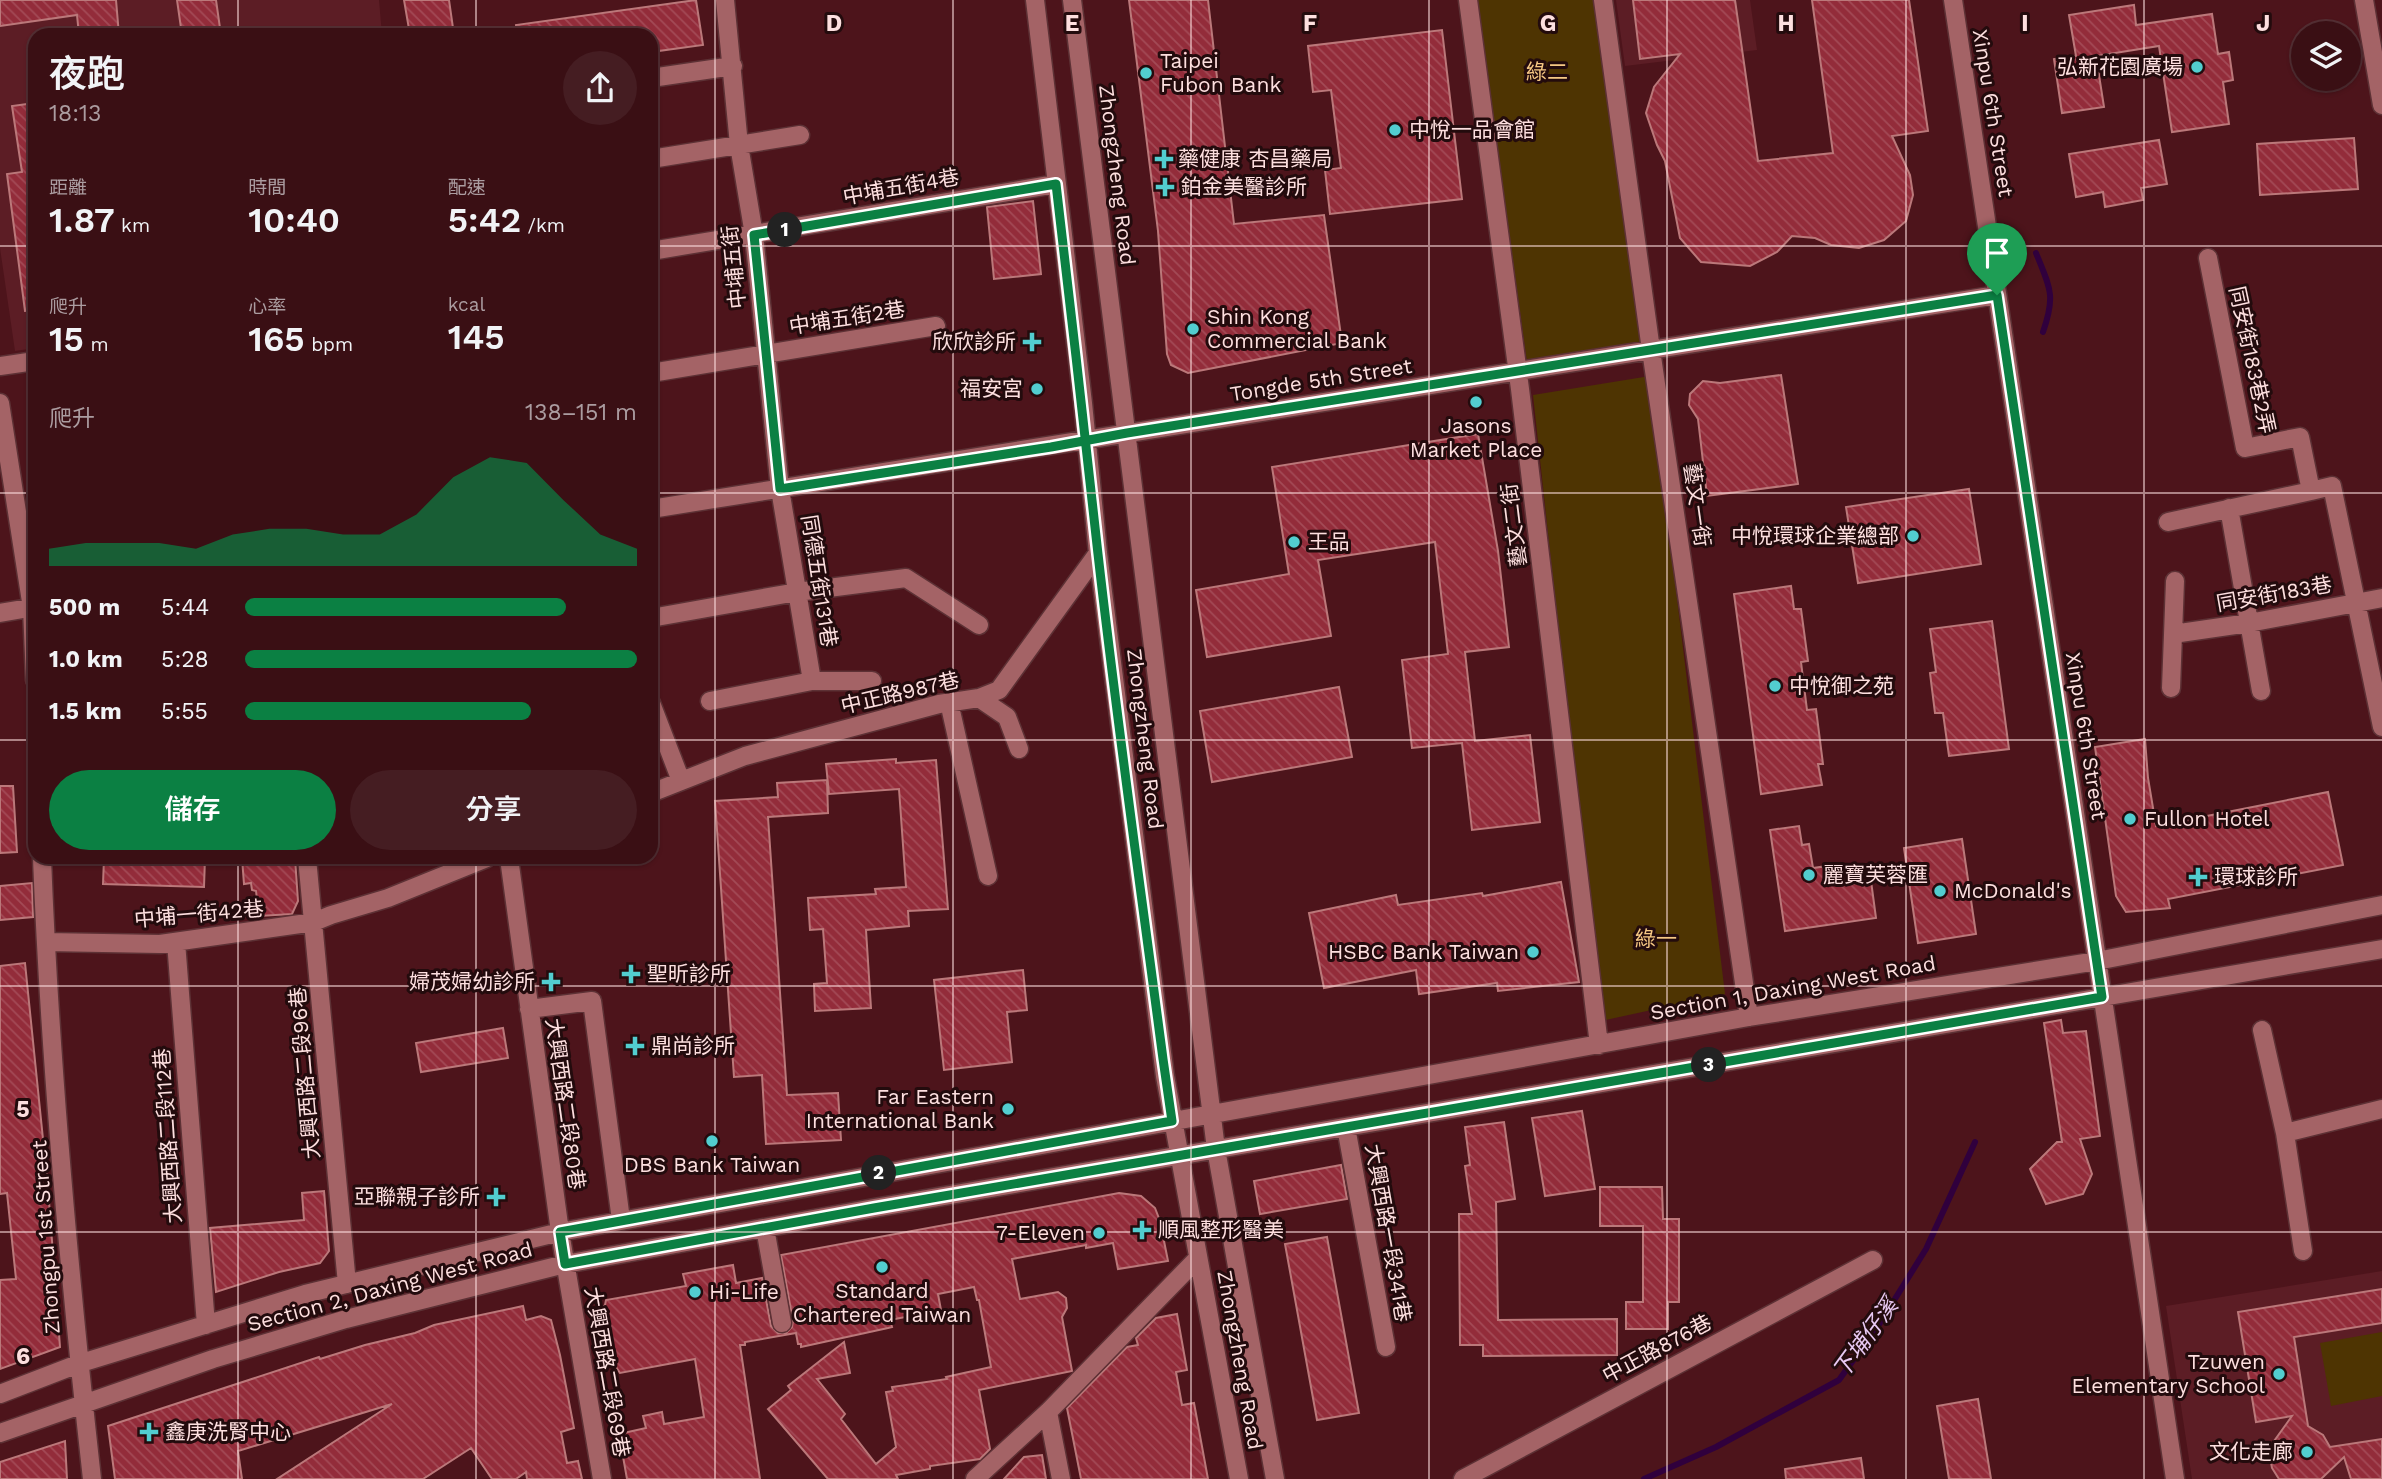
<!DOCTYPE html>
<html lang="zh-TW">
<head>
<meta charset="utf-8">
<style>
  :root { --surface:#3a0f14; --page:#451d22; --text:#f1f3f6; --muted:#ab9ca0; --line:#542f34; --accent:#0b8043 }
  body { margin:0; font-family:"Work Sans","Noto Sans TC",sans-serif; background:var(--page); color:var(--text); height:100vh; display:flex; flex-direction:column; font-size:26px; white-space:nowrap }
  * { box-sizing:border-box; margin:0 }
  p { font-size:23px; color:var(--muted) }
  .icon { flex:none; width:38px; height:38px; fill:none; stroke:currentColor; stroke-width:2; stroke-linecap:round; stroke-linejoin:round }
  .map { position:relative; flex:1; overflow:hidden }
  .sheet { position:absolute; left:28px; top:28px; width:630px; height:836px; display:flex; flex-direction:column; background:var(--surface); border-radius:21px; box-shadow:0 2px 5px #0004,0 0 0 2px var(--line) }
  .sheet>* { flex:none }
  .fabs { position:absolute; left:2291px; top:21px; display:grid; gap:14px }
  .fabs a { display:grid; place-items:center; width:70px; height:70px; border-radius:50%; background:var(--surface); box-shadow:0 2px 5px #0004,0 0 0 2px var(--line); font-size:35px }
  .pin { position:absolute; display:grid; place-items:center; width:60px; height:60px; color:#fff; margin:-72px -30px; border-radius:50% 50% 50% 0; rotate:-45deg; box-shadow:0 0 7px #0007 }
  .pin .icon { rotate:45deg }
  .km { position:absolute; width:35px; height:35px; margin:-18px; border-radius:50%; background:#222; color:#fff; font-size:19px; line-height:35px; text-align:center }
  .round { display:grid; place-items:center; flex:none; width:74px; height:74px; border-radius:37px; background:var(--page) }
  .overview { display:flex; align-items:center; justify-content:space-between; height:119px; padding:0 21px }
  h1 { font-size:38px; font-weight:600; line-height:52px }
  .figures { display:grid; grid-template-columns:repeat(3,1fr); gap:10px; height:119px; padding:7px 21px }
  .figures div { display:grid; align-content:center }
  .figures b { font-size:35px; font-weight:600 }
  .figures small { font-size:19px; font-weight:400 }
  .figures p { font-size:19px }
  .chart { height:196px; padding:14px 21px }
  .chart p { display:flex; justify-content:space-between }
  .chart svg { width:100%; height:126px; margin-top:7px; fill:var(--accent); opacity:.7 }
  .cta { display:flex; gap:14px; margin-top:auto; padding:14px 21px }
  .cta a { flex:1; height:80px; border-radius:42px; background:var(--accent); color:#fff; font-size:28px; font-weight:600; line-height:80px; text-align:center }
  .cta a+a { background:var(--page); color:var(--text) }
  ul { padding:0 21px; list-style:none; font-size:23px }
  li { display:grid; grid-template-columns:112px 84px 1fr; align-items:center; height:52px }
  li i { height:18px; border-radius:9px; background:var(--accent) }
  .map>svg:first-child { display:block }
  .built { fill:#5c1d25 }
  .park { fill:#4e3402 }
  .lines { fill:none; stroke-linecap:round; stroke-linejoin:round }
  .stream { stroke:#30003d; stroke-width:6 }
  .building { fill:url(#building-back-hatch); stroke:#bb787a; stroke-width:2 }
  .minor-casing { stroke:#5d3135; stroke-width:21 }
  .minor { stroke:#a46366; stroke-width:18 }
  .route-casing { stroke:#fff; stroke-width:14 }
  .route { stroke:#0b8043; stroke-width:9 }
  .grid { fill:none; stroke:#fddfdf; stroke-width:2; stroke-opacity:0.55 }
  .poi-dot { fill:#52cdcf; stroke:#230b0d; stroke-width:2.5 }
  .labels { text-anchor:middle; stroke-width:6; stroke-linejoin:round; paint-order:stroke }
  .poi-label { font-size:21px; fill:#fddfdf; stroke:#230b0d; text-anchor:start }
  .park-label { font-size:21px; fill:#f6c884; stroke:#230b0d }
  .street-label { font-size:21px; fill:#fddfdf; stroke:#230b0d }
  .water-label { font-size:23px; font-style:italic; fill:#e8c9f3; stroke:#230b0d }
  .grid-label { font-size:23px; text-anchor:middle; font-weight:bold; fill:#fddfdf; stroke:#230b0d; stroke-width:6; stroke-linejoin:round; paint-order:stroke }
</style>
</head>
<body>
<div class="map">
<svg width="2382" height="1479" viewBox="0 0 2382 1479">
  <defs>
    <pattern id="building-back-hatch" width="6" height="6" patternUnits="userSpaceOnUse" patternTransform="scale(1.75)"><rect width="6" height="6" fill="#932c3a"/><path d="M-1 5l2 2M0 0l6 6M5-1l2 2" fill="none" stroke="#a34a56"/></pattern>
  </defs>
  <rect width="100%" height="100%" fill="#4d141b"/>
  <path class="built" d="M0,0H379L382,35H35V348L15,351L0,248Z
    M1616,0H1750L1757,50L1625,66Z
    M2382,1271V1479H2192L2166,1306Z"/>
  <path class="park" d="M1477,0H1598L1642,344L1527,362Z
    M1650,376L1725,994L1601,1021L1533,395Z
    M2382,1332V1396L2331,1406L2320,1343Z"/>
  <g class="lines">
    <path class="stream" d="M2036,253C2050,288 2056,295 2043,332
      M1644,1479L1716,1447L1839,1380L1880,1323L1926,1249L1975,1142"/>
  </g>
  <path class="building" d="M0,0H116L119,35H79L77,15L0,26Z
    M177,0H216L221,35H182Z
    M404,0H449L454,35H410Z
    M696,0L703,45L651,52V35H517L516,25Z
    M1129,0H1208L1234,224L1324,215L1342,343L1188,373L1171,365L1167,354L1158,231Z
    M1633,0H1735L1758,161L1833,153L1812,0H1909L1928,131L1892,136L1910,175L1913,195L1906,221L1884,240L1859,248L1831,245L1815,238L1792,236L1777,252L1750,266L1701,262L1680,238L1665,161L1657,145L1646,113L1654,87L1680,54L1640,59Z
    M2134,5L2136,25L2212,14L2218,54L2229,52L2233,80L2223,82L2229,124L2172,132L2159,46L2096,56L2104,107L2062,113L2054,59L2076,56L2069,15Z
    M1442,30L1462,199L1330,214L1325,170L1341,168L1331,90L1313,92L1308,46Z
    M35,103V310L25,311L7,174L22,172L12,106Z
    M2354,138L2358,189L2260,195L2257,144Z
    M2159,140L2167,184L2141,188L2143,200L2105,207L2103,192L2076,197L2069,154Z
    M1033,201L1041,274L994,279L987,207Z
    M1781,375L1798,484L1707,496L1698,419L1689,405L1690,394L1703,381L1720,383Z
    M1478,434L1498,551L1509,647L1465,652L1475,741L1530,735L1540,822L1472,830L1462,743L1412,748L1402,660L1448,654L1435,542L1318,560L1331,636L1207,657L1196,590L1289,574L1272,467Z
    M1969,489L1981,564L1858,583L1846,507Z
    M1791,586L1794,609H1801L1808,661L1801,662L1807,710L1816,709L1823,764H1818L1822,785L1761,794L1734,594Z
    M1992,621L2009,749L1949,756L1943,713H1935L1930,673L1936,672L1930,629Z
    M1339,687L1352,757L1212,782L1200,711Z
    M2145,739L2148,778L2156,826L2328,792L2343,865L2168,899L2170,908L2126,912L2116,896L2095,747Z
    M896,759V763L936,760L948,909L908,911L909,926L866,930L871,1008L815,1011L814,984L827,983L823,929L810,930L808,898L876,894L875,889L906,887L899,789L829,794L826,764Z
    M827,780L828,813L768,817L787,1095L838,1093L841,1140L766,1144L762,1075L734,1077L715,801L778,797L777,783Z
    M0,786H13L17,852L0,853Z
    M1799,826L1802,845L1809,844L1813,868L1841,864L1844,885L1871,881L1876,918L1785,931L1770,830Z
    M1962,839L1976,934L1918,943L1904,848Z
    M104,858H205L204,887L103,884Z
    M242,858H295L298,901L292,914L259,916L256,891L252,890L251,883L244,884Z
    M1561,882L1579,982L1498,991L1497,983L1419,994L1416,970L1324,988L1309,913L1396,895L1398,905L1482,893L1483,896Z
    M32,883L33,917L0,920V886Z
    M25,963L48,1188L60,1347L0,1369V1280L16,1279L7,1193L0,1194V966Z
    M1023,970L1027,1010L1007,1012L1012,1062L944,1070L934,980Z
    M2061,1020L2063,1033L2086,1031L2100,1136L2080,1139L2092,1174L2083,1194L2046,1204L2030,1169L2057,1142H2062L2044,1023Z
    M503,1028L508,1058L421,1072L416,1043Z
    M1582,1111L1595,1189L1545,1196L1532,1118Z
    M1504,1122L1515,1199L1496,1202L1498,1320L1617,1319V1355L1483,1356V1345H1460L1459,1214H1472L1465,1166L1470,1165L1465,1127Z
    M1341,1165L1347,1199L1260,1214L1254,1181Z
    M1600,1187H1662L1663,1219H1679V1302H1668V1329H1626V1302H1643V1226H1600Z
    M324,1191L329,1251L320,1263L279,1272L216,1292L210,1228L304,1220L302,1193Z
    M1119,1193L1141,1196L1155,1208L1160,1221L1168,1261L1118,1269L1113,1243L1086,1248V1245L1012,1259L1020,1299L1058,1292L1066,1298L1067,1308L1062,1317L1072,1371L979,1390L990,1449L980,1459L930,1466V1469L896,1475L898,1479H828L768,1409L791,1390L788,1386L844,1342L850,1373L817,1379L845,1414L841,1419L876,1464L896,1447L886,1392L893,1391L892,1387L947,1379L946,1377L991,1367L979,1300H977L974,1287L938,1294L941,1310L890,1320L892,1327L888,1328L801,1347V1344H798L796,1333L745,1342V1345H740L760,1479H627L619,1434L646,1428L643,1416L662,1412L664,1424L704,1417L695,1359L620,1373L616,1367L609,1365L599,1310L605,1305L606,1300L686,1286L683,1274L733,1265L736,1283L762,1278L771,1326L778,1333L785,1334L792,1327L793,1321L781,1255Z
    M1327,1237L1359,1413L1317,1420L1285,1244Z
    M2382,1289V1323L2294,1337L2308,1426L2323,1435L2330,1447L2382,1439V1479H2351L2344,1457L2321,1479H2279L2272,1468L2270,1457L2272,1444L2292,1416L2256,1422L2238,1312Z
    M523,1306L526,1320L541,1316L551,1320L560,1355L574,1428L561,1432L567,1463L578,1461L582,1479H527L526,1472L516,1479H492L471,1448L423,1479H277L392,1404L238,1451L242,1479H115L108,1426L319,1357L320,1359L365,1345L415,1333L434,1325Z
    M1177,1314L1187,1370L1176,1372L1182,1405L1194,1403L1208,1479H1081L1067,1408L1127,1347L1138,1345L1136,1338L1156,1318Z
    M1978,1399L1991,1479H1949L1937,1406Z
    M65,1441L67,1479H0V1462Z
    M1042,1455L1046,1479H1004L1024,1457Z
    M1861,1458L1864,1479H1786L1785,1469Z"/>
  <g class="lines">
    <defs>
      <path id="minor" d="M725,0L739,145L754,235L780,489L812,681
        M1035,0L1083,403L1098,553L1165,1076L1239,1479
        M1072,0L1216,1149L1275,1479
        M1468,0L1520,389L1599,1045
        M1603,0L1651,350L1749,1017
        M1953,0L2175,1479
        M2364,0L2382,105
        M651,78L733,66
        M651,159L800,135
        M651,251L1056,184
        M2208,258L2245,448L2300,437L2311,491L2332,486L2382,727
        M0,366L35,361
        M651,373L936,326
        M0,403L32,608L35,680
        M2229,508L2261,691
        M651,509L1997,295
        M2168,522L2311,491
        M0,613L35,607
        M651,618L797,592L906,578L979,625
        M2173,634L2249,623L2382,598
        M2171,688L2175,581
        M979,698L1007,717L1019,749
        M710,701L812,681H872
        M949,702L988,876
        M651,703L681,781
        M651,793L745,756L939,704L979,698L999,690L1098,553
        M42,858C50,1065 69,1273 92,1479
        M307,858L347,1284
        M509,858L560,1232L602,1479
        M46,942L160,944L314,922L331,915L388,898L487,858
        M176,942L206,1325
        M529,1009L592,1001L621,1220
        M2262,1030L2285,1133L2303,1251
        M1346,1127L1386,1347
        M2285,1133L2382,1109
        M765,1228L782,1323
        M0,1394L78,1364L305,1294L560,1232L1749,1017L2097,961L2382,905
        M1048,1412L1061,1479
        M0,1433L213,1359L346,1319L565,1264L874,1208L2382,949
        M975,1479L1048,1412L1198,1258
        M1463,1479L1873,1260"/>
    </defs>
    <use href="#minor" class="minor-casing"/>
    <use href="#minor" class="minor"/>
  </g>
  <g class="lines">
    <defs>
      <path id="route" d="M1997,295L1127,433L1051,447L780,489L754,235L1056,184C1071,307 1084,431 1098,554C1117,722 1141,891 1163,1059L1172,1121L560,1232L565,1264L874,1208L2102,997L1997,295"/>
    </defs>
    <use href="#route" class="route-casing"/>
    <use href="#route" class="route"/>
  </g>
  <path class="grid" d="M238,0V35M476,0V35M715,0V1479M953,0V1479M1191,0V1479M1429,0V1479M1667,0V1479M1906,0V1479M2144,0V1479M0,246H35M651,246H2382M0,493H35M651,493H2382M0,740H35M651,740H2382M238,858V1479M476,858V1479M0,986H2382M0,1232H2382"/>
  <g class="poi-dot">
    <circle cx="2197" cy="67" r="7"/>
    <circle cx="1146" cy="73" r="7"/>
    <circle cx="1395" cy="130" r="7"/>
    <path d="M1160.5 148.5h7v7h7v7h-7v7h-7v-7h-7v-7h7z"/>
    <path d="M1161.5 176.5h7v7h7v7h-7v7h-7v-7h-7v-7h7z"/>
    <circle cx="1193" cy="329" r="7"/>
    <path d="M1028.5 331.5h7v7h7v7h-7v7h-7v-7h-7v-7h7z"/>
    <circle cx="1037" cy="389" r="7"/>
    <circle cx="1476" cy="402" r="7"/>
    <circle cx="1913" cy="536" r="7"/>
    <circle cx="1294" cy="542" r="7"/>
    <circle cx="1775" cy="686" r="7"/>
    <circle cx="2130" cy="819" r="7"/>
    <circle cx="1809" cy="875" r="7"/>
    <path d="M2194.5 866.5h7v7h7v7h-7v7h-7v-7h-7v-7h7z"/>
    <circle cx="1940" cy="891" r="7"/>
    <circle cx="1533" cy="952" r="7"/>
    <path d="M627.5 963.5h7v7h7v7h-7v7h-7v-7h-7v-7h7z"/>
    <path d="M547.5 971.5h7v7h7v7h-7v7h-7v-7h-7v-7h7z"/>
    <path d="M631.5 1035.5h7v7h7v7h-7v7h-7v-7h-7v-7h7z"/>
    <circle cx="1008" cy="1109" r="7"/>
    <circle cx="712" cy="1141" r="7"/>
    <path d="M492.5 1186.5h7v7h7v7h-7v7h-7v-7h-7v-7h7z"/>
    <path d="M1138.5 1219.5h7v7h7v7h-7v7h-7v-7h-7v-7h7z"/>
    <circle cx="1099" cy="1233" r="7"/>
    <circle cx="882" cy="1267" r="7"/>
    <circle cx="695" cy="1292" r="7"/>
    <circle cx="2279" cy="1374" r="7"/>
    <path d="M145.5 1421.5h7v7h7v7h-7v7h-7v-7h-7v-7h7z"/>
    <circle cx="2307" cy="1452" r="7"/>
  </g>
  <g class="labels">
    <g class="poi-label">
      <text x="1160" y="68">Taipei<tspan x="1160" dy="24">Fubon Bank</tspan></text>
      <text x="2183" y="74" text-anchor="end">弘新花園廣場</text>
      <text x="1409" y="137">中悅一品會館</text>
      <text x="1178" y="166">藥健康 杏昌藥局</text>
      <text x="1181" y="194">鉑金美醫診所</text>
      <text x="1207" y="324">Shin Kong<tspan x="1207" dy="24">Commercial Bank</tspan></text>
      <text x="1016" y="349" text-anchor="end">欣欣診所</text>
      <text x="1023" y="396" text-anchor="end">福安宮</text>
      <text x="1476" y="433" text-anchor="middle">Jasons<tspan x="1476" dy="24">Market Place</tspan></text>
      <text x="1899" y="543" text-anchor="end">中悅環球企業總部</text>
      <text x="1308" y="549">王品</text>
      <text x="1789" y="693">中悅御之苑</text>
      <text x="2144" y="826">Fullon Hotel</text>
      <text x="1823" y="882">麗寶芙蓉匯</text>
      <text x="2214" y="884">環球診所</text>
      <text x="1954" y="898">McDonald's</text>
      <text x="1519" y="959" text-anchor="end">HSBC Bank Taiwan</text>
      <text x="647" y="981">聖昕診所</text>
      <text x="535" y="989" text-anchor="end">婦茂婦幼診所</text>
      <text x="651" y="1053">鼎尚診所</text>
      <text x="994" y="1104" text-anchor="end">Far Eastern<tspan x="994" dy="24">International Bank</tspan></text>
      <text x="712" y="1172" text-anchor="middle">DBS Bank Taiwan</text>
      <text x="480" y="1204" text-anchor="end">亞聯親子診所</text>
      <text x="1158" y="1237">順風整形醫美</text>
      <text x="1085" y="1240" text-anchor="end">7-Eleven</text>
      <text x="882" y="1298" text-anchor="middle">Standard<tspan x="882" dy="24">Chartered Taiwan</tspan></text>
      <text x="709" y="1299">Hi-Life</text>
      <text x="2265" y="1369" text-anchor="end">Tzuwen<tspan x="2265" dy="24">Elementary School</tspan></text>
      <text x="165" y="1439">鑫庚洗腎中心</text>
      <text x="2293" y="1459" text-anchor="end">文化走廊</text>
    </g>
    <g class="park-label">
      <text x="1547" y="79">綠二</text>
      <text x="1656" y="946">綠一</text>
    </g>
    <g class="street-label">
      <text transform="translate(1993 113) rotate(81)" y="7">Xinpu 6th Street</text>
      <text transform="translate(1117 175) rotate(83)" y="7">Zhongzheng Road</text>
      <text transform="translate(901 187) rotate(-10)" y="7">中埔五街4巷</text>
      <text transform="translate(734 267) rotate(-96)" y="7">中埔五街</text>
      <text transform="translate(847 318) rotate(-9)" y="7">中埔五街2巷</text>
      <text transform="translate(2252 360) rotate(78)" y="7">同安街183巷2弄</text>
      <text transform="translate(1321 380) rotate(-9)" y="7">Tongde 5th Street</text>
      <text transform="translate(1697 505) rotate(82)" y="7">藝文一街</text>
      <text transform="translate(1514 525) rotate(-97)" y="7">藝文二街</text>
      <text transform="translate(819 581) rotate(81)" y="7">同德五街131巷</text>
      <text transform="translate(2274 594) rotate(-10)" y="7">同安街183巷</text>
      <text transform="translate(900 693) rotate(-13)" y="7">中正路987巷</text>
      <text transform="translate(2086 736) rotate(81)" y="7">Xinpu 6th Street</text>
      <text transform="translate(1145 739) rotate(83)" y="7">Zhongzheng Road</text>
      <text transform="translate(199 914) rotate(-5)" y="7">中埔一街42巷</text>
      <text transform="translate(1793 988) rotate(-10)" y="7">Section 1, Daxing West Road</text>
      <text transform="translate(305 1073) rotate(-95)" y="7">大興西路二段96巷</text>
      <text transform="translate(565 1104) rotate(82)" y="7">大興西路二段80巷</text>
      <text transform="translate(168 1136) rotate(-94)" y="7">大興西路二段112巷</text>
      <text transform="translate(1388 1233) rotate(80)" y="7">大興西路一段341巷</text>
      <text transform="translate(46 1237) rotate(-94)" y="7">Zhongpu 1st Street</text>
      <text transform="translate(390 1287) rotate(-15)" y="7">Section 2, Daxing West Road</text>
      <text transform="translate(1657 1349) rotate(-28)" y="7">中正路876巷</text>
      <text transform="translate(1240 1360) rotate(80)" y="7">Zhongzheng Road</text>
      <text transform="translate(607 1372) rotate(80)" y="7">大興西路二段69巷</text>
    </g>
    <g class="water-label">
      <text transform="translate(1865 1338) rotate(-54)" y="8">下埔仔溪</text>
    </g>
  </g>
  <g class="grid-label">
    <text x="834" y="31">D</text>
    <text x="1072" y="31">E</text>
    <text x="1310" y="31">F</text>
    <text x="1548" y="31">G</text>
    <text x="1786" y="31">H</text>
    <text x="2025" y="31">I</text>
    <text x="2263" y="31">J</text>
    <text x="23" y="1117">5</text>
    <text x="23" y="1364">6</text>
  </g>
</svg>
<div class="fabs">
<a><svg class="icon" aria-label="layers" viewBox="0 0 24 24"><path d="M12 4l9 5-9 5-9-5zM3 14l9 5 9-5"/></svg></a>
</div>
<div class="pin" style="left:1997px;top:295px;background:#1e9e55"><svg class="icon" aria-label="arrive" viewBox="0 0 24 24"><path d="M6 21V4h12l-3 4 3 4H6"/></svg></div>
<b class="km" style="left:785px;top:230px">1</b>
<b class="km" style="left:879px;top:1173px">2</b>
<b class="km" style="left:1709px;top:1065px">3</b>
<section class="sheet">
<div class="overview"><div><h1>夜跑</h1><p>18:13</p></div><a class="round"><svg class="icon" aria-label="share" viewBox="0 0 24 24"><path d="M12 15V3M7 8l5-5 5 5M5 13v7h14v-7"/></svg></a></div>
<div class="figures">
<div><p>距離</p><b>1.87<small> km</small></b></div>
<div><p>時間</p><b>10:40</b></div>
<div><p>配速</p><b>5:42<small> /km</small></b></div>
</div>
<div class="figures">
<div><p>爬升</p><b>15<small> m</small></b></div>
<div><p>心率</p><b>165<small> bpm</small></b></div>
<div><p>kcal</p><b>145</b></div>
</div>
<div class="chart"><p><span>爬升</span>138–151 m</p>
<svg viewBox="0 0 160 44" preserveAspectRatio="none"><path d="M0 44V38L10 36L20 36L30 36L40 38L50 33L60 31L70 31L80 33L90 33L100 26L110 13L120 6L130 8L140 21L150 33L160 38V44z"/></svg>
</div>
<ul>
<li><b>500 m</b>5:44<i style="width:82%"></i></li>
<li><b>1.0 km</b>5:28<i style="width:100%"></i></li>
<li><b>1.5 km</b>5:55<i style="width:73%"></i></li>
</ul>
<div class="cta"><a>儲存</a><a>分享</a></div>
</section>
</div>
</body>
</html>
